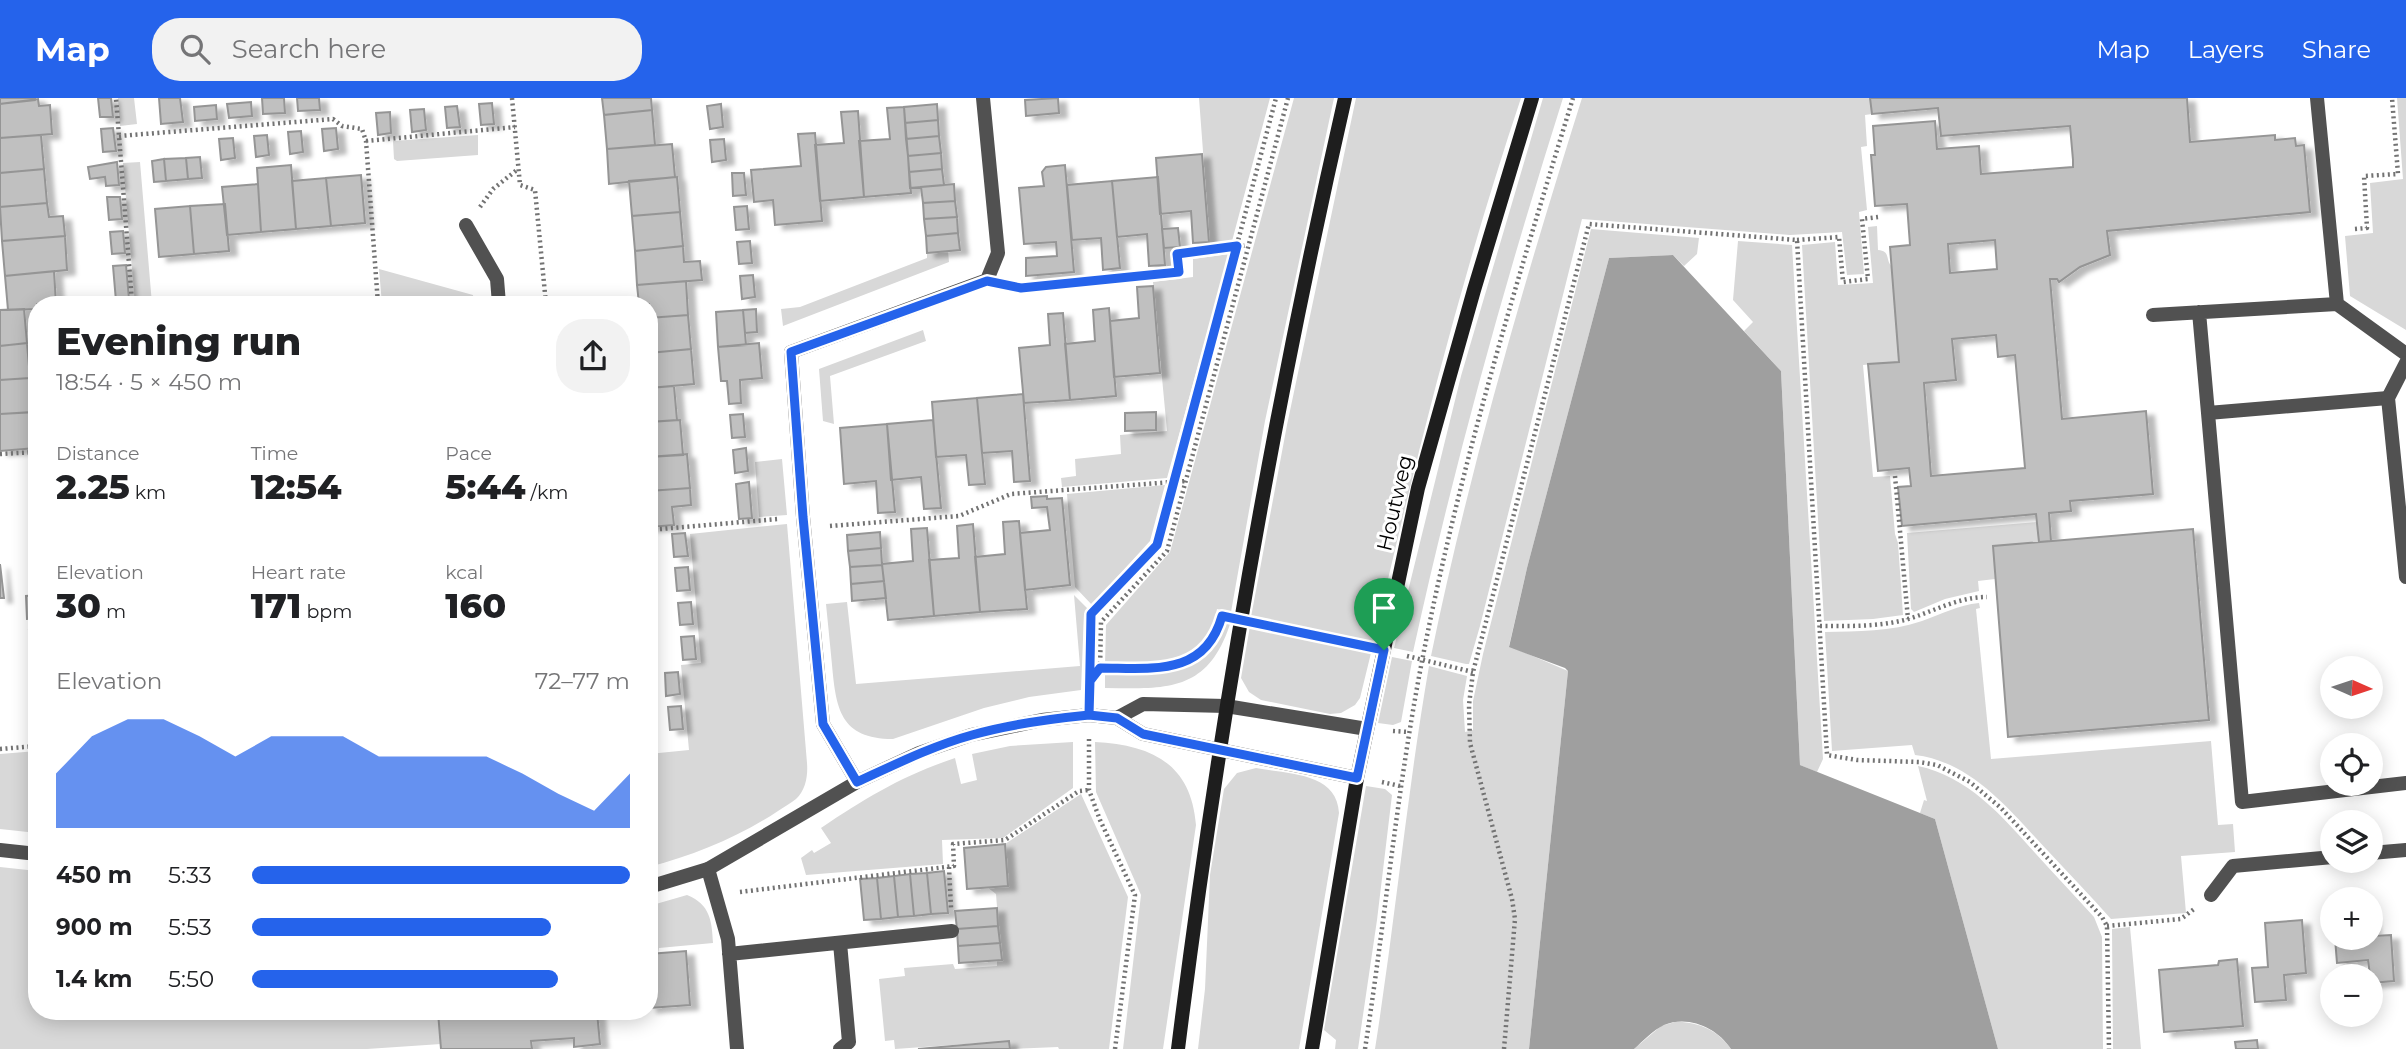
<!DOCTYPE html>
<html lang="en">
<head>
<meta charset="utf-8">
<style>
  :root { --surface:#fff; --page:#f2f2f2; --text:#202124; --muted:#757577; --accent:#2563eb }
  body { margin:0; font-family:Montserrat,sans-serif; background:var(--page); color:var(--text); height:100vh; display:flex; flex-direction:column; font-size:26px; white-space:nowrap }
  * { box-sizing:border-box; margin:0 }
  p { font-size:23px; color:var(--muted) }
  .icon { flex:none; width:38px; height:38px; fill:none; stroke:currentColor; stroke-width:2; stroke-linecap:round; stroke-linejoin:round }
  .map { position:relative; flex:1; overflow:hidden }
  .drawer { position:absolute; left:28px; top:198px; width:630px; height:724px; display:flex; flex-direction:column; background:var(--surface); border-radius:28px; box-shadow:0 4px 18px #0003 }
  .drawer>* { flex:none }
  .needle { width:46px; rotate:93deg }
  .buttons { position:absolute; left:2320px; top:558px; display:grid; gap:14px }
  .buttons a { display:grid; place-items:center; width:63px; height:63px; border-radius:50%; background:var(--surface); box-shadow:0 4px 18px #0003; font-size:35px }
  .pin { position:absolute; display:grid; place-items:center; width:60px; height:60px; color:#fff; margin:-72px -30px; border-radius:50% 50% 50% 0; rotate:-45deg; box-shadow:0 0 7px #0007 }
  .pin .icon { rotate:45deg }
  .round { display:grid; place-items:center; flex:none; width:74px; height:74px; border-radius:28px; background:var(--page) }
  .summary { display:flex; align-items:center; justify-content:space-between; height:119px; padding:0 28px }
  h1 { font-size:38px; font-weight:800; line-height:52px }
  .figures { display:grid; grid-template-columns:repeat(3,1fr); gap:10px; height:119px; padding:7px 28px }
  .figures div { display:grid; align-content:center }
  .figures b { font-size:35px; font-weight:800 }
  .figures small { font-size:19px; font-weight:400 }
  .figures p { font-size:19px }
  .chart { height:196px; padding:14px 28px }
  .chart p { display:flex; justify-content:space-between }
  .chart svg { width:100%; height:126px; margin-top:7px; fill:var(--accent); opacity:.7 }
  ul { padding:0 28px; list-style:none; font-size:23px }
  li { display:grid; grid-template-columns:112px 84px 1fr; align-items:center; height:52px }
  li i { height:18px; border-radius:9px; background:var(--accent) }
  header { display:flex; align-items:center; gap:42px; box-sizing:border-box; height:98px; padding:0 35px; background:var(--accent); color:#fff }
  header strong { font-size:33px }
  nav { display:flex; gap:38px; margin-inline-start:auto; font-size:24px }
  .search { width:490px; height:63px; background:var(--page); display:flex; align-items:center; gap:18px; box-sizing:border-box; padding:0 24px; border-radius:28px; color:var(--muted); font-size:26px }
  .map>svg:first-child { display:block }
  .green { fill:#d8d8d8 }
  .water { fill:#9f9f9f }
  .building { fill:#c0c0c0; stroke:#959595; stroke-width:2; fill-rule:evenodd; filter:url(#shadow) }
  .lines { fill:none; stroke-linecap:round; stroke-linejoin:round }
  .path { stroke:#737373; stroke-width:4.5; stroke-dasharray:2 3.5; stroke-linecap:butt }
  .lane { stroke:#515151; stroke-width:14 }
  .street { stroke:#515151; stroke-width:14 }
  .secondary { stroke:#1e1e1e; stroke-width:14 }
  .route-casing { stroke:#fff; stroke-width:14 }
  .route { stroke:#2563eb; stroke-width:9 }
  .labels { text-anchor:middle; stroke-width:6; stroke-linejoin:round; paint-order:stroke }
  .street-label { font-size:21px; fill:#000; stroke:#fff }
</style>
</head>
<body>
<header>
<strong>Map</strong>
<div class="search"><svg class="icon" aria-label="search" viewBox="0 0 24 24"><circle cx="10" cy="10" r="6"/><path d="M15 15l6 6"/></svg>Search here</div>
<nav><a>Map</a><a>Layers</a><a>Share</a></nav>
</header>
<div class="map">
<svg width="2406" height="951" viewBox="0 0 2406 951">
  <defs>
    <filter id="shadow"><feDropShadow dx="8" dy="4.5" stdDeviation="2" flood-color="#0004"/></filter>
  </defs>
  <rect width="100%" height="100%" fill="#fff"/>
  <path class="green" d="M118,0H134L137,26L120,28Z
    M1199,0H1270L1231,147L1210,148V147Z
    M1294,0H1334L1265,323L1231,514L1217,511C1215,520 1214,530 1209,538C1190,572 1139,567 1105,567L1106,527L1170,454Z
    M1356,0H1521C1461,179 1415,362 1373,546L1251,519L1287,327Z
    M1543,0H1563C1505,183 1454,367 1413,554L1394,550L1461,278Z
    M1582,0H1870L1872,16L1865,17L1867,48L1861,49L1867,112L1859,114L1864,176L1847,177L1842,134L1790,137L1582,121L1480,528L1469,566H1466L1431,558C1470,369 1524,184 1582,0Z
    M2397,0H2406V232L2350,198L2345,138L2373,135L2370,85L2403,81Z
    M478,37V57L397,63L394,61L393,43Z
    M140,64L152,206H135L123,65Z
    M1877,128L1878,152C1891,153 1885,162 1892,169L1899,264L1863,267L1873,379L1890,378L1895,436L1898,445L1903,517L1873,521L1824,523L1802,147L1835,144L1838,187L1873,185L1868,129Z
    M1591,131L1699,140L1697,156L1684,168L1673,157L1609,160L1527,470L1509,548L1568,573L1529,951H1375C1395,824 1407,695 1429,568L1467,578L1463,602L1465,634L1473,632V603L1483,556Z
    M1738,143L1792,147L1823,661L1817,674L1800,667L1781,273L1744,233L1753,224L1733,202Z
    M948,153L949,164L783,228L781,211L800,209L927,160V155Z
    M1229,156L1167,380L1062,389L1061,380L1076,378L1075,361L1121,356L1120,337L1167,333L1153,184L1193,179V161Z
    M379,171L473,197L474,206H382Z
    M923,232L926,243L830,278L834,326L823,323L819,271Z
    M782,361L787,417L759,419L755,364Z
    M1165,387L1150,443L1092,507L1075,489L1067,396Z
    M2037,424L2039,444L1993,448L1995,481L1978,483L1979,493L1945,501L1914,514L1911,511L1907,435Z
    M787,426L807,665C808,677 806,692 796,701C791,705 784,709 778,713C739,739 695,757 649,769V656L689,652L681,567L701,565L690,436Z
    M1074,497L1088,511L1084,516L1081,592L1029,599L984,610L893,641C840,641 836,610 832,567C830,546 828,526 826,506L847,504L856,586L1080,568Z
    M1979,505L1980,510L1976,511L1991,661L2211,643L2218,727L2233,726L2235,754L2181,758L2186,815L2111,821C2091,798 2069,776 2048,753C2011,714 1973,664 1915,657L1912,647L1832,653L1825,534C1857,533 1891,534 1922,523C1942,516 1958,507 1979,505Z
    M1225,522L1231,523C1209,594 1168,591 1105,590V576C1155,575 1207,581 1225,522Z
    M1250,528L1371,555L1360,600L1355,607L1341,615L1330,616L1261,602L1249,594L1241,580Z
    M1392,559L1412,563L1401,624L1393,627L1378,625Z
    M1073,644V690L1003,740L942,742L943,766L806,777L801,760L812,752L814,755L831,745L821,730C867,699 902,678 955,660L961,686L977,682L972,656L1010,648Z
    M1095,644C1151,647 1191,665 1196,727L1163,951H1123L1141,797L1096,694Z
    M37,653V735L0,731V656Z
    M1918,668C1969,679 2002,718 2036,756C2055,777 2075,798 2094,819L2102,839L2103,951H1998L1935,721L1920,715L1924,702L1927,703Z
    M1256,670C1287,676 1337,674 1339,715L1299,951H1198L1205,891L1210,777L1224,691L1237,675Z
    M1366,688L1385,691L1392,697L1377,822L1358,951H1335L1336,942L1324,932Z
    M1081,696L1128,799L1109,951H1059L1058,949L1011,951L1009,943L895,951L894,942L885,943L879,881L905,878L904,870L953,866L955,871L997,868V862L1001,861L996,796L987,789L1008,787L1005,746Z
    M0,769L37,773V914H438L441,946L367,951H0Z
    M687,797C710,806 712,823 713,845L659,850L658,856H649V808Z
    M2130,829L2141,951H2113L2112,831Z
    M1675,924C1697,923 1718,932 1731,951H1634L1661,928Z"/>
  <path class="water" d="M1673,157L1781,273L1800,667L1935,721L1998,951H1731C1717,930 1689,917 1664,927C1653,932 1643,943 1634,951H1529L1568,573L1565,570L1509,549L1527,470L1609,160Z"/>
  <path class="building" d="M0,0H35V2L0,6Z
    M98,0H111L113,19H100Z
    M159,0H180L183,24L161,26Z
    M262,0H284L285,15L263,16Z
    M297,0H319L320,12L298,13Z
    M602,0H651L652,12L604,17Z
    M1058,0L1059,15L1026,18L1025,2Z
    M1870,0H2187L2190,44L2275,37V42L2295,40L2296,48L2304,47L2310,114L2107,133L2110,157L2080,169L2059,184L2057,181H2050L2062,321L2146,313L2153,396L2070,403L2071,413L2049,415L2051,443L2039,444L2036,416L1902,428L1898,389L1911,388L1909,370L1878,373L1868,266L1899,264L1890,149L1910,147L1907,106L1875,108L1871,57H1875L1873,28L1935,23L1937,51L1979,48L1981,76L2073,69V62L2070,28L1941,38L1938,10L1872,16ZM1995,142L1997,171L1950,175L1948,146ZM1996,237L1998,259L2015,257L2025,370L1931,378L1924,285L1956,282L1952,241Z
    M38,1L39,8L50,7L52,36L0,40V6Z
    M251,4L252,18L229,20L227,6Z
    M492,5L494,26L481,27L479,6Z
    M721,6L723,29L710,31L707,8Z
    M937,6L938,22L905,25L904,9Z
    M216,7L217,21L195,23L194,9Z
    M457,8L460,29L447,30L445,9Z
    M904,9L911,95L864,99L859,43L890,41L887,10Z
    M424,11L426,32L412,34L410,12Z
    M652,12L655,47L607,51L604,17Z
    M858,13L864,99L820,103L815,47L844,45L841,14Z
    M390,14L391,35L378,37L376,15Z
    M938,22L939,38L906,41L905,25Z
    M113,30L116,53L103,54L101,31Z
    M336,30L338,51L324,53L322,31Z
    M301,33L303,54L290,56L288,34Z
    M815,35L822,123L775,127L773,102L754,104L751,72L801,68L798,36Z
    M41,37L44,71L0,75V40Z
    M267,37L269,57L256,59L254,38Z
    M939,38L941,55L908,58L906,41Z
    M233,40L235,60L221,62L219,41Z
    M724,41L726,62L712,64L710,42Z
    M672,46L675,79L609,86L607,51Z
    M941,55L942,71L909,74L908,58Z
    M1202,56L1209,144L1193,145L1191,113L1160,116L1156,60Z
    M200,59L202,80L188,81L186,60Z
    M186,60L188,81L166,83L164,61Z
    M164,61L166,83L154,84L152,63Z
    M117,64L119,87L106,88L105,79L90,81L88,69Z
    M291,67L296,131L261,134L257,70Z
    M1065,67L1074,174L1026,178V160L1057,158L1056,144L1024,146L1019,90L1044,88L1042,74L1046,69Z
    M44,71L47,105L0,109V75Z
    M942,71L944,87L910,90L909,74Z
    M732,75H744L746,97L733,98Z
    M361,77L365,125L331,128L326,80Z
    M677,79L680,114L632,118L629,83Z
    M1158,79L1165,167L1149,168L1147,136L1117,139L1112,83Z
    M326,80L331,128L296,131L292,83Z
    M1112,83L1120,170L1103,172L1101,140L1072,142L1067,87Z
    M258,86L261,134L227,137L222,89Z
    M954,86L955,103L923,105L921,89Z
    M107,99H120L122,121L109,122Z
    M955,103L957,119L924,121L923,105Z
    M47,105L49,119L63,118L65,138L2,143L0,109Z
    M225,106L229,153L194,156L190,108Z
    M190,108L194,156L159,159L155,111Z
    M747,108L749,131L736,132L734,109Z
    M680,114L683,148L635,153L632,118Z
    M957,119L958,135L926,138L924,121Z
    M1178,130L1180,149L1164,150L1162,131Z
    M123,133L125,155L112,156L110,134Z
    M958,135L960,152L927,155L926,138Z
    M65,138L67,172L5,178L2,143Z
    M750,143L752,165L739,166L737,144Z
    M683,148L684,164L700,163L702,182L637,187L635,153Z
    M126,167L129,201L116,203L113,168Z
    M54,173L56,206H37V211L8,212L5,178Z
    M753,177L755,199L742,201L740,178Z
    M686,183L688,217L649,220V206H639L637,187Z
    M1153,188L1160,275L1114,279L1110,223L1139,220L1137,189Z
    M1109,210L1116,298L1070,302L1065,246L1095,243L1093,212Z
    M24,211L27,245L0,248V212Z
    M756,211L757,234L745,235L743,212Z
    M743,212L746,247L718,249L716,214Z
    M1063,215L1070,302L1024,305L1019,250L1050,247L1048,216Z
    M688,217L691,251L649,255V220Z
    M27,245L30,280L0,282V248Z
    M759,245L762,280L740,282L741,305L729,306L727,283H721L718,249Z
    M691,251L694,286L649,290V255Z
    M30,280L33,314L0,316V282Z
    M674,288L677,322L649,324V290Z
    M1023,296L1030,383L1014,384L1012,353L982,355L977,300Z
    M977,300L985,386L969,387L966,357L936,359L932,304Z
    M37,314L36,350L0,353V316Z
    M1156,314V332L1125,333V315Z
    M743,316L745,339L732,340L730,317Z
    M680,322L683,357L649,359V324Z
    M933,322L941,410L924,411L921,379L891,382L887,326Z
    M887,326L895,414L878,415L876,383L844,386L840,330Z
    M746,350L748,373L735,375L733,352Z
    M687,356L690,390L649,393V359Z
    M34,359H37V381H35Z
    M749,384L752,420L739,421L736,386Z
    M690,390L691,407L672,409L674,427L649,429V393Z
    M1047,398V401L1062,400L1070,487L1025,492L1020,435L1050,432L1047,409L1032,410L1031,399Z
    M1019,423L1027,511L980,514L975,459L1005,456L1003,424Z
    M973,426L980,514L934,518L929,462L959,460L957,428Z
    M927,430L934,518L888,522L882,466L913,463L911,431Z
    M2193,431L2209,622L2008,639L1993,448Z
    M880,434L881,450L848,453L847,437Z
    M685,435L688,458L674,459L672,436Z
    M881,450L882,467L850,469L848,453Z
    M0,466L4,500H0Z
    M882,467L884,483L851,486L850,469Z
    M688,469L690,492L677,493L675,470Z
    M884,483L886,500L852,503L851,486Z
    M37,497V520L27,521L26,498Z
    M691,504L693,526L680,527L678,505Z
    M29,532H37V554L31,555Z
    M694,538L696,561L683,562L681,539Z
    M37,566V589H34L32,567Z
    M678,574L680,596L666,598L665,575Z
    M681,608L683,631L670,632L668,609Z
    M1005,746L1008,788L967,791L964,750Z
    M944,773L948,815L931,816L927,775Z
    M927,775L931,816L914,818L910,776Z
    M910,776L914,818L898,819L894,778Z
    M894,778L898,819L881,821L877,780Z
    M877,780L881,821L864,822L860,781Z
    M997,810L998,828L957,831L955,813Z
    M2371,817L2373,838L2391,837L2394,883L2371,885L2368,862L2337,865L2335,840H2371Z
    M2302,822L2306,875L2284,877L2286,902L2255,904L2252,870L2268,869L2265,825Z
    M998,828L1000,845L958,848L957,831Z
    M1000,845L1002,862L959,865L958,848Z
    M686,853L690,907L649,910V856Z
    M2237,861L2243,928L2164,934L2159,872L2218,867L2219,863Z
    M438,914H597L600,946L574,949V940L531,943L532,951H441Z
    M2257,942L2258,951H2236L2235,944Z
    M1009,943L1010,951H918Z"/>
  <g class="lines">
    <path class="path" d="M512,0L520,87L535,92L546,206
      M119,38L333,21L342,28L362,31L366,43L378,206
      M366,43L515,29
      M480,109L493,91L518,71
      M2355,131L2367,130L2364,78L2398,76L2392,0
      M1797,142L1839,139L1843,184L1868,181L1862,121L1878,119
      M1011,187L1022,189L1179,174L1177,156L1248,147
      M113,206L132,204L116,0
      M0,356L37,354
      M1895,378L1908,521
      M830,428L959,418L1011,396L1186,383
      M649,432L778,421
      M1267,527L1361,547
      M1820,528C1850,528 1880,529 1908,521C1935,513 1958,499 1987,499
      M1407,558L1473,574
      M1100,570C1137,570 1186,578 1210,544
      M1090,583L1100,573L1101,524L1167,453L1288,0
      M1090,594L1091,516L1157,447L1276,0
      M1393,633L1409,634
      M1089,641V692L1100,722L1135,797L1115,951
      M0,651L37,648
      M1382,684L1400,688
      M949,769L951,810
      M740,794L954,768L953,746L1005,742L1079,693L1089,692
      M2107,828L2181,821L2194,811
      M1365,951C1385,822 1397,692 1422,563C1459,372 1516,186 1573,0
      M1504,951L1515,821L1512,801L1470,645L1469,607L1473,574L1589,126L1797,142L1827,657L1857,662L1919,664L1937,667L1970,684L2001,710L2102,819L2107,828L2109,951"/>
    <path class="lane" d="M2317,0L2337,206
      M2199,214L2208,315
      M2153,217L2337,206L2406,256
      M2388,300L2208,315L2242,704L2406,685
      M708,771L728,841L737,951
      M840,845L849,944L840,951
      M729,856L952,833"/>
    <path class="street" d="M466,127L497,181L499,206
      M2406,265L2388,300L2406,479
      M1117,620L1143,606L1226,608L1367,631
      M857,684L823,626L803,419L791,254L987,182L998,155L983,0
      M0,752L37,756
      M2371,755L2406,752
      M649,789L708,771L857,684L919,655L971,637L1042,622L1089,617L1117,620L1143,636L1357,680
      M2211,797L2233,768L2333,759"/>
    <path class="secondary" d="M1178,951C1218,631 1273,314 1345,0
      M1312,951L1357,680L1418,390L1474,192L1532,0"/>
  </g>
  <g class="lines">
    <defs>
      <path id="route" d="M1384,552L1222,518C1205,579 1151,570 1100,570L1090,583L1089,617C1049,621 1010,626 972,637C932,648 894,667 857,684L823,626L803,419L791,254L987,183L1021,190L1179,174L1177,156L1237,148L1157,447L1091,516L1089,617L1117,620L1143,636L1357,680L1384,552"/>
    </defs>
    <use href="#route" class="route-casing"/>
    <use href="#route" class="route"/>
  </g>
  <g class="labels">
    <g class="street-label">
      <text transform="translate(1395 405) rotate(-77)" y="7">Houtweg</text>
    </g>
  </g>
</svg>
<div class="buttons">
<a><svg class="needle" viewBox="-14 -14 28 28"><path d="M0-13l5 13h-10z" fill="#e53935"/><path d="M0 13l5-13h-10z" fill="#757577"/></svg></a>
<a><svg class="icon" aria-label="locate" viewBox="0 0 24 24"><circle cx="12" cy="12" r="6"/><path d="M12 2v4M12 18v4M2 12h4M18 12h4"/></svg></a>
<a><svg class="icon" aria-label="layers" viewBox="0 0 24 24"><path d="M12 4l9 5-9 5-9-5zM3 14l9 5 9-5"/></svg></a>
<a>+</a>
<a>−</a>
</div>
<div class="pin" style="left:1384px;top:552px;background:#1e9e55"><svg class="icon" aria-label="arrive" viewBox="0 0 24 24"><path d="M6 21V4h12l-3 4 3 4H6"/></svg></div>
<section class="drawer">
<div class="summary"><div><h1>Evening run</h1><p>18:54 · 5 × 450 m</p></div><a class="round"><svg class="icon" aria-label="share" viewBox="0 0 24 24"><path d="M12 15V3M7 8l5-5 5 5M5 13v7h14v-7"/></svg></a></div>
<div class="figures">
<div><p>Distance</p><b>2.25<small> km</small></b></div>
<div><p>Time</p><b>12:54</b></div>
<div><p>Pace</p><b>5:44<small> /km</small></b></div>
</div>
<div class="figures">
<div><p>Elevation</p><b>30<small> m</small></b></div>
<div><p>Heart rate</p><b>171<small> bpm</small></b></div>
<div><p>kcal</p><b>160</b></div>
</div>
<div class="chart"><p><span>Elevation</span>72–77 m</p>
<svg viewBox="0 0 160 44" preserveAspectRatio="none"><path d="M0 44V25L10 12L20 6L30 6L40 12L50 19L60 12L70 12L80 12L90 19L100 19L110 19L120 19L130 25L140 32L150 38L160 25V44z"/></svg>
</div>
<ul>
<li><b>450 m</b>5:33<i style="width:100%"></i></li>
<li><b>900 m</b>5:53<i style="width:79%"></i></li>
<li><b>1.4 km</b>5:50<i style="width:81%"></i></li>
</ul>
</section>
</div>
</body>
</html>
